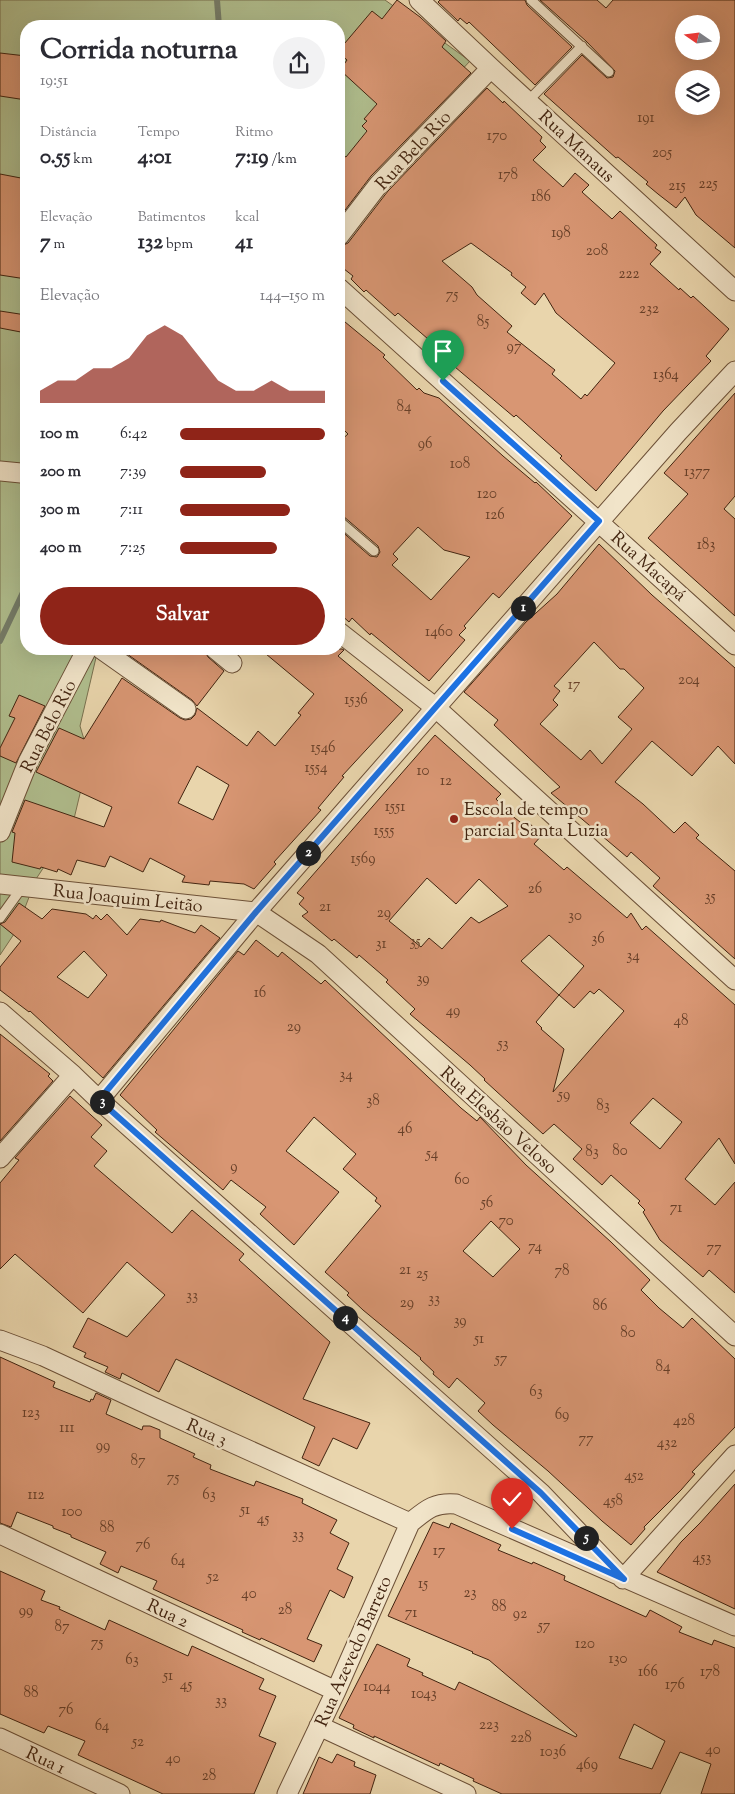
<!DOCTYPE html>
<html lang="pt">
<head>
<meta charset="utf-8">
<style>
  :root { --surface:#fff; --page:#f2f2f3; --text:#2b2b33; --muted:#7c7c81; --accent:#8f2418 }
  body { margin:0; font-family:"Sorts Mill Goudy",serif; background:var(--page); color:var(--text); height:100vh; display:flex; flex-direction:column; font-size:19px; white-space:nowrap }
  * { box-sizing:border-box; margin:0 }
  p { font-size:16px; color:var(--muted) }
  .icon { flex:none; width:28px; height:28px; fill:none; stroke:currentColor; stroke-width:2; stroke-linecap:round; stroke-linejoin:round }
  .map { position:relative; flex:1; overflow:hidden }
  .panel { position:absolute; left:20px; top:20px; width:325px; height:635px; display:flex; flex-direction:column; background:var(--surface); border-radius:20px; box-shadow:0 5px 20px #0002 }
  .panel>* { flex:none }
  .needle { width:32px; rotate:284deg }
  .buttons { position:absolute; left:675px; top:15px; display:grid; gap:10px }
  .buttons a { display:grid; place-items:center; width:45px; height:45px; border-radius:50%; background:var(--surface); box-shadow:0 5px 20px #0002; font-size:25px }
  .pin { position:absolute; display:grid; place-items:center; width:42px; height:42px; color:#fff; margin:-51px -21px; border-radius:50% 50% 50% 0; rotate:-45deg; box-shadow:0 0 5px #0007 }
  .pin .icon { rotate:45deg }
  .km { position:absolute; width:25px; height:25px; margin:-12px; border-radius:50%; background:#222; color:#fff; font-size:14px; line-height:25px; text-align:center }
  .round { display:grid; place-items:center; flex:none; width:52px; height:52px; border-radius:26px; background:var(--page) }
  .summary { display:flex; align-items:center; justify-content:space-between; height:85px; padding:0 20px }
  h1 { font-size:28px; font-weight:800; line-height:38px }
  .metrics { display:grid; grid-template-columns:repeat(3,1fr); gap:8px; height:85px; padding:5px 20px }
  .metrics div { display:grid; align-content:center }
  .metrics b { font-size:21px; font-weight:800 }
  .metrics small { font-size:14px; font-weight:400 }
  .metrics p { font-size:14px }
  .chart { height:140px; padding:10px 20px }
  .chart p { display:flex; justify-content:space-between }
  .chart svg { width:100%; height:90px; margin-top:5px; fill:var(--accent); opacity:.7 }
  .cta { display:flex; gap:10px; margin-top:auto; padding:10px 20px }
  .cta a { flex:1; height:58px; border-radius:30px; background:var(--accent); color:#fff; font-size:20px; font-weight:800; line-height:58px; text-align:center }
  ul { padding:0 20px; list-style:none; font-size:16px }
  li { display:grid; grid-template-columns:80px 60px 1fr; align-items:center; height:38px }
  li i { height:12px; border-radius:6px; background:var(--accent) }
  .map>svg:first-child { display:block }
  .green { fill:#b0be8e; stroke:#79714f }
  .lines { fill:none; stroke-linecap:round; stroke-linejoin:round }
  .stream { stroke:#767d69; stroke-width:6 }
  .building { fill:#d89673; stroke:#422410; fill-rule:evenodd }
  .lane-casing { stroke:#6c5037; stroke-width:11 }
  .street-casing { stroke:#6c5037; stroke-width:21 }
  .lane { stroke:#f1e4c9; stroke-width:9 }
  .street { stroke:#f1e4c9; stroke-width:19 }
  .route-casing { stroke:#fff; stroke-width:10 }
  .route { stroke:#1a73e8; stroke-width:6 }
  .poi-dot { fill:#8f2418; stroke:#f1e4c9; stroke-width:2 }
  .labels { text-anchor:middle; stroke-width:5; stroke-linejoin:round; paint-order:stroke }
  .number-label { font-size:15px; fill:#684029 }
  .street-label { font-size:18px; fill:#422410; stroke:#f1e4c9 }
  .poi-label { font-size:18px; fill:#422410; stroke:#f1e4c9; text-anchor:start }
</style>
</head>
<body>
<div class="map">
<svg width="735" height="1794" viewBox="0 0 735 1794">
  <rect width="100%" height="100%" fill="#e9d5ac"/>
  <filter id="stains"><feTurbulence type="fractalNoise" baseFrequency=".004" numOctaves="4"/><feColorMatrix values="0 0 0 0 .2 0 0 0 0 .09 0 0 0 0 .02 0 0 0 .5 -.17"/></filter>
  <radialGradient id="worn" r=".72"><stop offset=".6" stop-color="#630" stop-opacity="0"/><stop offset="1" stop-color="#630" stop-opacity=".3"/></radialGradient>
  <path class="green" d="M0,0H385L470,61L350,190L339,209V26H26V649H98L80,726L89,756L73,823L36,879L16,931L0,955Z"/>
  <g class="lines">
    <path class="stream" d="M217,0L219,26
      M0,641L26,586"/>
  </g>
  <path class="building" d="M397,0L420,17L446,41L442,47L471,73L371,176L339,218V153L346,157L367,131L362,126L367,121L364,119L377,104L340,70L347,60L339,53V50L372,11L382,19Z
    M440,0H525L527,5L572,47L535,85L469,22L467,24L460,18L458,21L438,2Z
    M540,0H597L606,8L613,0H735V248L696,215L685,197L676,208L658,194L646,184L648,182L618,157L616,158L544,94L582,55L607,78L613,77L615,71L586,41ZM684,24H711V51H684ZM684,79H711V106H684Z
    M0,53L26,56V100L0,96Z
    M487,88L503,103L504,101L542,137L540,141L546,147L533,160L563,187L575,173L589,185L582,192L612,219L620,211L657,245L655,248L661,252L650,264L679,290L680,288L691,298L693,296L729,329L706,356L711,361L663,411L596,491L560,458L562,456L516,415L514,417L455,367L458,365L398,313L395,316L366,290L364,292L351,279L353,276L339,265V247L348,243L388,191ZM471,243L512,273L511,275L526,287L521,293L535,305L544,293L556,313L615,363L587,396L585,394L581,399L552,374L555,370L507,332L512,326L477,295L472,287L442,261Z
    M0,174L26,179V279L0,275Z
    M0,311L26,315V333L0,328Z
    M339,317L385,355L383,357L417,390L419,388L424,393L439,398L503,456L535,483L536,482L572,516L499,598L493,593L464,626L466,628L459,635L465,640L429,681L371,633L370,635L352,618L349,622L339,613V529L370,556L377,557L380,552L378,546L343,516L339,515V442L348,434L339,425ZM418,527L444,550L470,557L431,600L392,565L398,559L393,554Z
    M735,393V496L724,509L735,519V616L648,538L688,494L664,473Z
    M599,544L652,595L735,668V764L718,746L692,776L652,741L615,782L643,804L674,833L685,822L699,835L696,838L735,871V959L653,886L660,878L631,852L627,857L551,793L560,787L494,725L498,720L464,692L526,622L557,594ZM594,642L620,669H624L644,688L618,717L632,729L602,764L590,750L581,760L540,724L558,705L553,700L560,691L554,686Z
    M120,649H204L208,657L224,671L197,706L192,700Z
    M260,649H342L344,650L338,656L403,710L342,776L344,777L318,808L321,810L274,862L276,864L254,889L244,884L210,881L209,885L182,882L185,876L150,858L143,872L110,856L105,867L77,860L71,875L58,869L57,872L41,867L40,869L12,862L15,833L12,832L25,800L104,827L112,807L36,772L59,728L84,739L122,678L180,718L185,720L191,719L195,715L197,708L247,746L258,731L275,746L301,715L298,713L314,694ZM197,766L229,785L213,820L178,803Z
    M19,695L45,706L16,763L0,756V748L15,718L9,716Z
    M435,735L501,794L496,799L510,814L525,826L528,822L542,835L534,844L564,870L567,867L627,918L631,913L642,930L646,926L735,1005V1164L719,1138L685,1179L715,1205L735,1182V1293L709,1270L703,1277L660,1240L643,1212L645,1210L638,1203L640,1201L611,1175L602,1185L573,1159L582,1149L554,1124L543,1134L484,1080L485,1079L470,1065L410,1014L415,1009L386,982L388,980L359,955L357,958L334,939L332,941L302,916L308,912L299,904L304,898L297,893ZM427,878L456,904L479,879L508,906L479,923L471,917L442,949L429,938L421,947L389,921ZM549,935L584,966L559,995L574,1008L590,991L594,994L599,989L624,1011L553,1092L564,1049L541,1029L542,1028L536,1022L559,995L521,961ZM653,1098L682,1122L660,1149L630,1123Z
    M19,903L42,919L52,909L86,914L93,919L96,915L101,920L107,914L127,935L140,919L160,922L161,920L195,933L201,925L220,938L103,1078L30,1011L29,1012L0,990V967L21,941L0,924L5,922ZM84,951L107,975L88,998L57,977Z
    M256,940L278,957L282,952L321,984L325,980L461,1108L477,1121L480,1117L526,1165L611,1242L650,1280L641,1290L659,1308L683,1328L692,1318L735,1359V1427L692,1472L695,1474L681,1490L644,1527L645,1529L631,1545L602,1521L548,1471L493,1425L478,1411L485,1403L457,1378L449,1388L433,1374L434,1372L420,1359L421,1358L363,1310L347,1295L349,1293L325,1272L381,1206L375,1201L377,1198L343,1169L356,1154L314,1117L286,1151L339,1192L294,1245L260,1214L266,1207L231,1180L223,1190L155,1132L157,1130L120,1095L238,951L244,955ZM491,1221L520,1249L493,1277L463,1251Z
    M0,1034L50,1074L48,1076L53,1081L0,1141Z
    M70,1096L102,1125L91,1137L107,1151L94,1166L172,1233L192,1210L244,1254L239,1260L330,1342L303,1399L370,1423L357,1449L333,1438L319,1466L302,1458L315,1427L176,1359L159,1392L122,1373L120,1379L105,1372L108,1367L84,1357L86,1353L73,1347L88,1318L127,1337L165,1295L127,1262L83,1313L15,1254L0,1269V1183L19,1160L15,1158Z
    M0,1357L55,1382L53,1387L90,1402L91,1399L93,1400L96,1393L111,1400L106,1414L142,1430L143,1426H150L160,1430V1438L195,1454L193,1457L211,1465L210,1469L254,1486L256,1481L303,1499L302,1503L337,1520L330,1533L349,1543L337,1569L353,1577L344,1598L330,1590L307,1639L322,1645L314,1662L261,1638L260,1640L242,1632L243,1630L153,1589L157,1581L121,1566L118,1573L100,1564L106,1552L71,1537V1535L53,1528V1526L17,1512L11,1527L0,1523Z
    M735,1484V1609L657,1572L681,1542L700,1523Z
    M433,1522L449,1528L451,1523L501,1545L498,1550L532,1564L533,1562L565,1576L564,1580L646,1617L650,1610L682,1627L679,1632L712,1645L714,1640L735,1648V1794H701L711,1764L680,1752L660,1794H502L473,1781L474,1779L440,1763L439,1766L374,1736V1738L353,1728L354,1725L339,1718L377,1644L410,1659L407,1666L423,1673L422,1675L455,1690L459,1682L576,1737L577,1735L489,1660L472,1653L473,1652L388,1616ZM634,1724L665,1741L652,1769L619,1758Z
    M0,1571L45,1591L41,1600L60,1607L59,1609L105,1630L109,1620L188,1656L192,1646L264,1679L259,1689L276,1696L259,1736L276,1743L254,1794H163L78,1755L85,1741L48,1726L44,1733L0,1714Z
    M337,1754L355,1762L354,1766L376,1775L370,1794H303L319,1757L332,1763Z"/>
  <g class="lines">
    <defs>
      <path id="lane" d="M531,0L609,72
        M528,101L582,46
        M339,521L374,551
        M0,918L23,886"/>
      <path id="street" d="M419,0L491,68L735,291
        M339,236L379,184L491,68
        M339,288L735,645
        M0,471L21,473
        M339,632L436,708L735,980
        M101,649L186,709
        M215,649L232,663
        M0,832L28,762L87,649
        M0,884L256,912L318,954L735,1336
        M0,1012L73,1075L99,1100L541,1493L623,1579L735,1455
        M99,1100L256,912L678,432L735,371
        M0,1158L73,1075
        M0,1340L43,1356L153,1407L410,1523
        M0,1534L336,1691
        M319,1726L466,1794
        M0,1738L120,1794
        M287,1794L336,1691L410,1523C426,1510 434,1502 456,1504L735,1626"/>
    </defs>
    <use href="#lane" class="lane-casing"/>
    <use href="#street" class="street-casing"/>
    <use href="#lane" class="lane"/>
    <use href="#street" class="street"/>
  </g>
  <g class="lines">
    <defs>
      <path id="route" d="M443,381L599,521L256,912L99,1100L541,1493L624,1579L512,1529"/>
    </defs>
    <use href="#route" class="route-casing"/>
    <use href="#route" class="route"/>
  </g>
  <circle class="poi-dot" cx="454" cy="819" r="5"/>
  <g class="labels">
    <g class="number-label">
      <text x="646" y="122">191</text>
      <text x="497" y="140">170</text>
      <text x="662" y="157">205</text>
      <text x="508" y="179">178</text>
      <text x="708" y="188">225</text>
      <text x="677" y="190">215</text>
      <text x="541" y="201">186</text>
      <text x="561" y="237">198</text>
      <text x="597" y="255">208</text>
      <text x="629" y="278">222</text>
      <text x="452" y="299">75</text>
      <text x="649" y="313">232</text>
      <text x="483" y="326">85</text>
      <text x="514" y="351">97</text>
      <text x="666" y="379">1364</text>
      <text x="404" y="411">84</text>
      <text x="425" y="448">96</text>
      <text x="460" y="468">108</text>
      <text x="697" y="476">1377</text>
      <text x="487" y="498">120</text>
      <text x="495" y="519">126</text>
      <text x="706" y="549">183</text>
      <text x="439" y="636">1460</text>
      <text x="689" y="684">204</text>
      <text x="574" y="689">17</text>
      <text x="356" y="704">1536</text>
      <text x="323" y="752">1546</text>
      <text x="316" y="772">1554</text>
      <text x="423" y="775">10</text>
      <text x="446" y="785">12</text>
      <text x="395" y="811">1551</text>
      <text x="384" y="835">1555</text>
      <text x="363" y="863">1569</text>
      <text x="535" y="893">26</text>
      <text x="710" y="901">35</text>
      <text x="325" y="911">21</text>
      <text x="384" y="917">29</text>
      <text x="575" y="920">30</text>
      <text x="598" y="943">36</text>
      <text x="415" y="946">35</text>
      <text x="381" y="948">31</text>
      <text x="633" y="960">34</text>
      <text x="423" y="983">39</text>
      <text x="260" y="997">16</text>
      <text x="453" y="1015">49</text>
      <text x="681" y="1025">48</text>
      <text x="294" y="1031">29</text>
      <text x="503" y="1048">53</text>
      <text x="346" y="1079">34</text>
      <text x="564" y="1099">59</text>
      <text x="373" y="1105">38</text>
      <text x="603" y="1110">83</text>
      <text x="405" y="1133">46</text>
      <text x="620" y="1155">80</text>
      <text x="592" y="1156">83</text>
      <text x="432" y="1158">54</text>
      <text x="234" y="1171">9</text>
      <text x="462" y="1184">60</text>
      <text x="487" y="1207">56</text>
      <text x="676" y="1212">71</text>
      <text x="506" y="1225">70</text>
      <text x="535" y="1251">74</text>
      <text x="714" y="1252">77</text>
      <text x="405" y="1274">21</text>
      <text x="562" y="1275">78</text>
      <text x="422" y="1278">25</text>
      <text x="192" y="1300">33</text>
      <text x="434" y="1303">33</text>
      <text x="407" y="1307">29</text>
      <text x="600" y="1310">86</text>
      <text x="460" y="1325">39</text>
      <text x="628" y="1337">80</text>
      <text x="479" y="1343">51</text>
      <text x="501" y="1363">57</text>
      <text x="663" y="1371">84</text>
      <text x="536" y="1396">63</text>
      <text x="31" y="1417">123</text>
      <text x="562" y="1419">69</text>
      <text x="684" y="1425">428</text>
      <text x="67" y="1432">111</text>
      <text x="586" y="1443">77</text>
      <text x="667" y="1447">432</text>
      <text x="103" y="1450">99</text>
      <text x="138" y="1465">87</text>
      <text x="634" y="1480">452</text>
      <text x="173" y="1482">75</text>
      <text x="36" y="1499">112</text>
      <text x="209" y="1499">63</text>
      <text x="613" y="1505">458</text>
      <text x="245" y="1514">51</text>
      <text x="72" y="1516">100</text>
      <text x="263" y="1523">45</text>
      <text x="107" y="1532">88</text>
      <text x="298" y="1539">33</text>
      <text x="143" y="1549">76</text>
      <text x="439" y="1555">17</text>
      <text x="702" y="1562">453</text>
      <text x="178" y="1565">64</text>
      <text x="213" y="1581">52</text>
      <text x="423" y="1588">15</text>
      <text x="470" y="1597">23</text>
      <text x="249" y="1598">40</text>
      <text x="499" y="1611">88</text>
      <text x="285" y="1614">28</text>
      <text x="26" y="1615">99</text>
      <text x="411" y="1617">71</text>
      <text x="520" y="1618">92</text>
      <text x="544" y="1630">57</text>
      <text x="62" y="1631">87</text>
      <text x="97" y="1647">75</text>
      <text x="585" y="1648">120</text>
      <text x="618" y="1663">130</text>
      <text x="132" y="1664">63</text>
      <text x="648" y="1676">166</text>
      <text x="710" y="1676">178</text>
      <text x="168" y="1680">51</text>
      <text x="186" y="1689">45</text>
      <text x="675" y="1689">176</text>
      <text x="377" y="1691">1044</text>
      <text x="31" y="1697">88</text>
      <text x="424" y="1698">1043</text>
      <text x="221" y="1705">33</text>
      <text x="66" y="1714">76</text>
      <text x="489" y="1729">223</text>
      <text x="102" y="1730">64</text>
      <text x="521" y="1742">228</text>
      <text x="138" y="1746">52</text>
      <text x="713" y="1754">40</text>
      <text x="553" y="1756">1036</text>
      <text x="173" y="1763">40</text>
      <text x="587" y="1769">469</text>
      <text x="209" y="1780">28</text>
    </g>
    <g class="street-label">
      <text transform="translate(577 146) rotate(43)" y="6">Rua Manaus</text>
      <text transform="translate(413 150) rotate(-47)" y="6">Rua Belo Rio</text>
      <text transform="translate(649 566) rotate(42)" y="6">Rua Macapá</text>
      <text transform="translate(48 726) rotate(-63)" y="6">Rua Belo Rio</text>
      <text transform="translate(128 898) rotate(6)" y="6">Rua Joaquim Leitão</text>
      <text transform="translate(499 1120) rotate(42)" y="6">Rua Elesbão Veloso</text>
      <text transform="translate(207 1432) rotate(24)" y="6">Rua 3</text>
      <text transform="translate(168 1613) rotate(25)" y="6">Rua 2</text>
      <text transform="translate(353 1651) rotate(-66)" y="6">Rua Azevedo Barreto</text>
      <text transform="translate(46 1760) rotate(25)" y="6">Rua 1</text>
    </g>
    <g class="poi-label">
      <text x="464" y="815">Escola de tempo<tspan x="464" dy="21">parcial Santa Luzia</tspan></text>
    </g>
  </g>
  <rect width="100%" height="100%" filter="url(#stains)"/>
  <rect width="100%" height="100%" fill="url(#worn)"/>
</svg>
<div class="buttons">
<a><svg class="needle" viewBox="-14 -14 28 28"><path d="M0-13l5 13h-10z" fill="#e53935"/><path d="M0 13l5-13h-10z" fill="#7c7c81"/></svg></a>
<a><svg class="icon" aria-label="layers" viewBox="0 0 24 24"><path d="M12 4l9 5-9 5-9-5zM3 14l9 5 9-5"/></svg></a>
</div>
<div class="pin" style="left:443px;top:381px;background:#1e9e55"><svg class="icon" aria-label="arrive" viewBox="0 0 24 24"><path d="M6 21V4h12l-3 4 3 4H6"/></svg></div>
<div class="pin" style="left:512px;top:1529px;background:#d93025"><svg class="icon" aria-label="check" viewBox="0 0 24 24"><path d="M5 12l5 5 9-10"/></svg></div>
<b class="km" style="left:523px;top:608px">1</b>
<b class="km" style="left:308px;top:853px">2</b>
<b class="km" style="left:102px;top:1102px">3</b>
<b class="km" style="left:345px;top:1318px">4</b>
<b class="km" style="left:586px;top:1538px">5</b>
<section class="panel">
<div class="summary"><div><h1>Corrida noturna</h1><p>19:51</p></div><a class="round"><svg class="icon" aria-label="share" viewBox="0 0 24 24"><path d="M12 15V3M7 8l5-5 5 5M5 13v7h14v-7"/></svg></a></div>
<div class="metrics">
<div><p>Distância</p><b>0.55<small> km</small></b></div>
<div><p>Tempo</p><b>4:01</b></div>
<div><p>Ritmo</p><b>7:19<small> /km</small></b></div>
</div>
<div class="metrics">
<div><p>Elevação</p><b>7<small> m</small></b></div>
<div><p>Batimentos</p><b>132<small> bpm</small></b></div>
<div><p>kcal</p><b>41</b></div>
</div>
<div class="chart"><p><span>Elevação</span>144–150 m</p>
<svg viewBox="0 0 160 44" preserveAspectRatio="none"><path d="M0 44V38L10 33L20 33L30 27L40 27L50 22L60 11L70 6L80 11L90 22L100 33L110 38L120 38L130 33L140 38L150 38L160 38V44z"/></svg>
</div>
<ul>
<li><b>100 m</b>6:42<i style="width:100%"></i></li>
<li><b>200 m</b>7:39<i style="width:59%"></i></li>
<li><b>300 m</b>7:11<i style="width:76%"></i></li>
<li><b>400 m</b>7:25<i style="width:67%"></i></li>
</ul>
<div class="cta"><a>Salvar</a></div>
</section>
</div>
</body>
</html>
